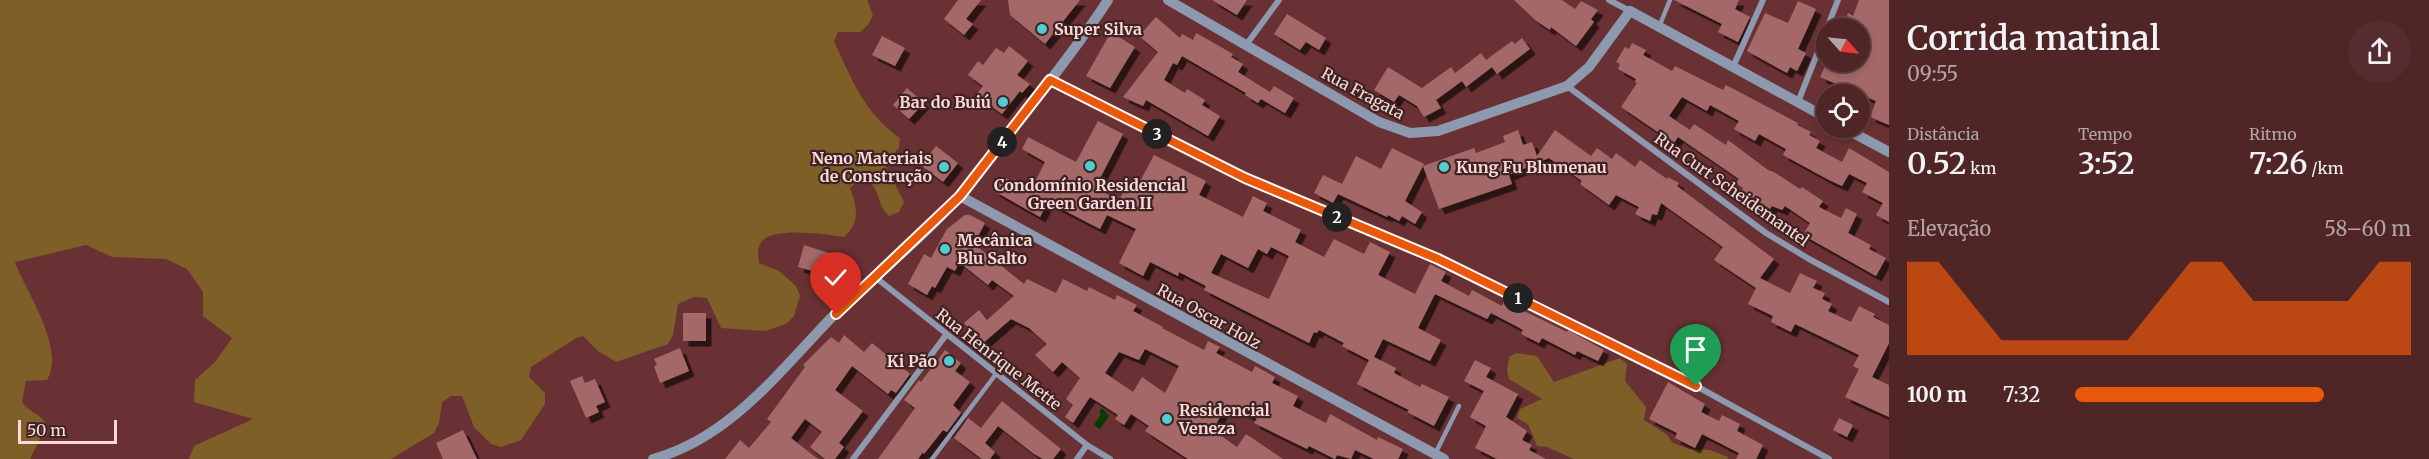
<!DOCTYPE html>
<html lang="pt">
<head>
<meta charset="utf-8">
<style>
  :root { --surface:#4f2526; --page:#552d2e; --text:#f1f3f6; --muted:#b3a5a7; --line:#664243; --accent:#ea580c }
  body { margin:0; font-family:Merriweather,serif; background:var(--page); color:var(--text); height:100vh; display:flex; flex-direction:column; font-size:22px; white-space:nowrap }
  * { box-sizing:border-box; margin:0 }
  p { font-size:20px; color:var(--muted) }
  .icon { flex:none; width:33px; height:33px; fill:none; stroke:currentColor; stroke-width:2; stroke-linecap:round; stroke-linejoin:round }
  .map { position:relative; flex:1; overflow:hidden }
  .side { display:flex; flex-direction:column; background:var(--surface); width:540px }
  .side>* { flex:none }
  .needle { width:39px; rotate:117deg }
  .controls { position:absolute; left:1816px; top:18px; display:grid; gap:12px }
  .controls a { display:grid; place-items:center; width:54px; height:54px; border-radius:50%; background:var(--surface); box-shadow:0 3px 9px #0003,0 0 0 2px var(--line); font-size:30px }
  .scale { position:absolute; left:18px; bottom:15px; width:99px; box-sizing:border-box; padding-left:6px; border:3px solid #fbd7d6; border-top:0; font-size:16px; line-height:21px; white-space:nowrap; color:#fbd7d6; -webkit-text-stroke:4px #3d2323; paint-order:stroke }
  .pin { position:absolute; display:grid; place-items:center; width:51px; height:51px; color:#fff; margin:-62px -26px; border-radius:50% 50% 50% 0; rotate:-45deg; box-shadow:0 0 6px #0007 }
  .pin .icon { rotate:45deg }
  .km { position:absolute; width:30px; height:30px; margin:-15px; border-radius:50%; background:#222; color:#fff; font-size:16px; line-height:30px; text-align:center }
  .round { display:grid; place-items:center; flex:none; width:63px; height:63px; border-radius:32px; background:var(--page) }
  .summary { display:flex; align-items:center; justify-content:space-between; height:102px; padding:0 18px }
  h1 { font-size:33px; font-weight:600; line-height:45px }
  .metrics { display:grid; grid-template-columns:repeat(3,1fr); gap:9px; height:102px; padding:6px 18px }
  .metrics div { display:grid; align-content:center }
  .metrics b { font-size:30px; font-weight:600 }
  .metrics small { font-size:16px; font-weight:400 }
  .metrics p { font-size:16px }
  .chart { height:168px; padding:12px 18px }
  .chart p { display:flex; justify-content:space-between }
  .chart svg { width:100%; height:108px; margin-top:6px; fill:var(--accent); opacity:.7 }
  ul { padding:0 18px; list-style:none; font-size:20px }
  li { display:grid; grid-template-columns:96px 72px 1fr; align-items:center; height:45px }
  li i { height:15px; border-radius:8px; background:var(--accent) }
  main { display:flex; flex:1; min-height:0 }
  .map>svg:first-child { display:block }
  .green { fill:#7e5f27 }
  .water { fill:#0a3a00 }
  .building { fill:#a56868; fill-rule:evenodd; filter:url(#shadow) }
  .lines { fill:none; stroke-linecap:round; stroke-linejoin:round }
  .service { stroke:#8c99af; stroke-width:4.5 }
  .minor { stroke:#8c99af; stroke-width:6 }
  .tertiary { stroke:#8c99af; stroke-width:10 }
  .route-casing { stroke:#fff; stroke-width:12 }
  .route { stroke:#ea580c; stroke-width:8 }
  .poi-dot { fill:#51ccd2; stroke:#3d2323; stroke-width:2 }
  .labels { text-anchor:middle; stroke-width:4.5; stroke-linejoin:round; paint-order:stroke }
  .poi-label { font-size:16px; font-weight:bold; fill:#fbd7d6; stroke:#3d2323; text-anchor:start }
  .street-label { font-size:16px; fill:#fbd7d6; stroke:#3d2323 }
</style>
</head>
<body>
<main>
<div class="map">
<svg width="1889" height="459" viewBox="0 0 1889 459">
  <defs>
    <filter id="shadow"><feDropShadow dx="5.5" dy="5.5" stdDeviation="0" flood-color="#0009"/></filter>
  </defs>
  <rect width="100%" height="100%" fill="#693133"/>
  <path class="green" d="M0,0H867L873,15L868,25L860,32H838L834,41C852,80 864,113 900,138L899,148L884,163L904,202L899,212L889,216C877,205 881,193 869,181H858L850,188C857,206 861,222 844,237C826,235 770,225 760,244C757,250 758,256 759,263L779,271L796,286L800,296L794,316L786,324L765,331L721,328L707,298L694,297L678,304L673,335L668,344L616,362L598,351L583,336L576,338L531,367L529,377L545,393V404L521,440L501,447L491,444L474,427L462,396H451L442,402L439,423L434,433L391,459H189L194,446L253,419L194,402L195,380L215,362L232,338L203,316V292L187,269L166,259L112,257L86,245L15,262C26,292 66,349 47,380L26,381L22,402C29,412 38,413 45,422L43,433L30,459H0Z
    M1516,353L1537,356L1554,382L1620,358L1627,364L1625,381L1646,407L1644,420L1666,434L1673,443L1689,449L1710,450L1728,457V459H1574L1547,447L1537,446L1528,424L1517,418L1520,409L1542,399L1509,379L1507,371L1509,357Z"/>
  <path class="water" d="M1102,408L1109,416L1100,429L1094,425L1101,414L1099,412Z"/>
  <path class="building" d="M958,0H981L966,19L973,24L964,35L944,19Z
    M1008,0H1080L1045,44L1010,15Z
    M1212,0H1247L1237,15Z
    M1514,0H1562L1575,9L1581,1L1598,10L1591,19L1594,22L1576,46L1551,27L1550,30L1535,20Z
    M1674,0H1739L1735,9L1750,17L1738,42L1718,32L1722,24Z
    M1859,0H1889V125L1870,117L1876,101L1820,77L1827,62H1860V28H1842L1848,13L1853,16Z
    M1798,1L1816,9L1798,49L1806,53L1797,71L1790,67L1787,73L1747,51L1765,13L1788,23Z
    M1287,14L1326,38L1319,50L1306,42L1300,50L1274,34Z
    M1156,17L1180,38L1182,34L1193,40L1196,33L1214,43L1233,54L1231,57L1243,64L1238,72L1270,92L1274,86L1294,98L1285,113L1261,99L1258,103L1245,95L1246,93L1182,56L1177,65L1173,63L1164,80L1185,93L1187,89L1205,100L1202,105L1220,116L1208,136L1146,100L1143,106L1123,97L1158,52L1139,36Z
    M1111,32L1135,47L1110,88L1086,76Z
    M882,36L905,48L895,66L872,55Z
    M1522,38L1530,49L1497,74L1492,67L1466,87L1462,81L1436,100L1441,108L1424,117L1417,106L1399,95L1394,102L1374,90L1388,67L1422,88L1451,67L1455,73L1481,53L1486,60L1512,41L1515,44Z
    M1632,43L1646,50L1643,55L1672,71L1675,66L1723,90L1726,85L1798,123L1797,125L1811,132L1809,135L1820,141L1816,148L1842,162L1849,148L1889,172V222L1876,215L1883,203L1862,192L1867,183L1849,174L1842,186L1829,180L1783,155L1786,149L1759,134L1755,141L1734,129L1739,121L1710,105L1707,111L1682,97L1669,116L1690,130L1694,124L1726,145L1728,140L1768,170L1774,172L1800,189L1802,187L1823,201L1819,207L1841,218L1846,208L1857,214L1848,233L1871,245L1869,249L1886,258L1876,276L1803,235L1810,223L1785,206L1782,210L1772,206L1770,209L1752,197L1749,202L1739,195L1743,188L1736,183L1739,179L1678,137L1674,143L1621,107L1637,83L1635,82L1636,79L1618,69L1620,64L1616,62L1625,47L1629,49Z
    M1009,46L1028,61L1017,75L1030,84L1022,93L1020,91L1002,114L976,95L983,86L968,75L978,61L983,65L996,48L1004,53Z
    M907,88L924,103L909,119L893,105Z
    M1098,121L1123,134L1095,188L1119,200L1129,181L1138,185L1154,155L1206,181L1199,195L1243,217L1253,196L1267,203L1263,211L1301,230L1295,242L1324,257L1334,239L1364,254L1370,242L1390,252L1378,275L1415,294L1430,264L1446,272L1441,281L1469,296L1472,290L1502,306L1504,301L1567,332L1568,330L1604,350L1598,361L1577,351L1575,355L1542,338L1539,343L1521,334L1523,330L1518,327L1491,313L1487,319L1435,294L1418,328L1441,340L1430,361L1383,339L1374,357L1396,368L1394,373L1420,387L1422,384L1449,397L1434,426L1407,412L1409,410L1357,384L1369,360L1342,346L1344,343L1319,330L1317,333L1314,332L1309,343L1204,290L1206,286L1179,272L1178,276L1150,262L1143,276L1119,263L1136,229L1107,215L1100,229L1048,202L1040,217L994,191L1002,176L1013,182L1015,179L1032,188L1045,162L1022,149L1028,137L1076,162ZM1271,247L1289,256L1269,299L1211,273L1221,254L1248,268L1258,249L1267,254Z
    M1518,130L1523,145L1532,142L1537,156L1555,130L1591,156L1597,148L1612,159L1616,153L1635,167L1640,160L1667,179L1668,177L1679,183L1677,186L1774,259L1760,278L1790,293L1800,273L1817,281L1813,288L1825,293L1822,299L1832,304L1828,311L1851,322L1859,306L1875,314L1873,317L1889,325V343L1872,377L1889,385V417L1845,397L1859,369L1853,366L1859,355L1795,324L1791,332L1771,322L1773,316L1748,304L1756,288L1714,260L1723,247L1661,203L1657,215L1652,214L1650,221L1635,214L1639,207L1616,195L1609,205L1580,184L1582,181L1549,158L1509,175L1512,184L1439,209L1423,166L1474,148L1476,153L1505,142L1503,136Z
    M936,146L958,163L943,182L921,165Z
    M1392,148L1424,164L1405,201L1422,212L1415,224L1402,216L1399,221L1388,215L1387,217L1338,194L1333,203L1314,193L1323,175L1342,184L1356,156L1381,169Z
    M965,215H970L985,223L974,244L1024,284L1027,279L1056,293L1063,279L1087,291L1089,287L1115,300L1117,295L1137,305L1133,311L1163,327L1162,328L1204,350L1208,341L1220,347L1216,353L1252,372L1255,366L1275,377L1272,383L1298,396L1293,406L1326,423L1330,414L1377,440L1378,437L1403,449L1398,459H1374L1355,450L1351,459L1337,455L1335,459L1309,446L1307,449L1254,423L1257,419L1227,404L1213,430L1237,447L1246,434L1283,459H1188L1145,431L1149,426L1131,414L1124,425L1115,419L1118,415L1090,397L1073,423L1065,417L1073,405L1066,399L1080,378L1062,362L1053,372L1035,355L1047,344L1029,328L1011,319L982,344L964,323L979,310L987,320L1014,296L992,280L988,285L959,262L955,271L947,267L935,288L932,286L927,295L908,284L924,254L931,258L947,229ZM1145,349L1179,366L1165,393L1142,377L1133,392L1105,373L1119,352L1139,360Z
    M804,245L832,254L828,268L825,267L823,274L798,267Z
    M683,313H706V341H683Z
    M844,335L864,352L872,343L910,374L896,393L891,390L888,394L852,366L835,390L863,411L839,443L844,447L835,459H825L810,447L822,432L805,419L791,438L818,459H725L740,440L749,448L771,422L767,419L805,367L803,365L831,337L839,343Z
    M680,348L689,371L660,383L654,366L657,365L654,359Z
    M945,350L961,363L955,371L970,382L953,405L961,413L947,432L943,430L924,454L923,452L918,459H878L915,408L904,400L919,380L921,382Z
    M1475,360L1491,368L1486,377L1518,394L1506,417L1527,431L1522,440L1532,445L1529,450L1546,459H1497L1475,448L1486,426L1470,417L1484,391L1464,381Z
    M582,376L585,383L595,379L605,402L596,406L599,412L586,418L570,381Z
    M1668,382L1705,404L1701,412L1719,421L1722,415L1740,424L1737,431L1763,445L1756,459H1736L1739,453L1702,434L1695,448L1675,438L1677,433L1649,419Z
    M1002,401L1061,449L1053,459H1043L1034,454L998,426L985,443L995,452L990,459H982L954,438L968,418L981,428Z
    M1839,418L1853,425L1847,437L1833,430Z
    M463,430L477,459H443L436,443Z"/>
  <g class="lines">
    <path class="service" d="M1659,27L1670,0
      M1435,454L1459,406
      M932,459L996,374"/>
    <path class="minor" d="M1609,0L1630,11
      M1827,28L1838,0
      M1246,45L1279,0
      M1733,67L1763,0
      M1050,80L1245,178L1438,259L1696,386L1829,459
      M1567,86L1766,233L1809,259L1889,302
      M1798,102L1827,29
      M875,277L1087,445L1110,459
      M853,459L946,335
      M1077,459L1087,445"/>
    <path class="tertiary" d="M1168,0L1379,122L1410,133L1438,131L1567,86L1589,67L1630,11L1827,118
      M1844,128L1889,152
      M960,196L1444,459
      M653,459C731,438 781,369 835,314C870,280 908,250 942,215C969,187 992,155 1016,124C1048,84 1080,43 1108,0"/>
  </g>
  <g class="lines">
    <defs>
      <path id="route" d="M836,314L960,196L1050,80L1245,178L1438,259L1696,386"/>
    </defs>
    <use href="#route" class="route-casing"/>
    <use href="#route" class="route"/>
  </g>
  <g class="poi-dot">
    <circle cx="1042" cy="29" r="6"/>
    <circle cx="1003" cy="102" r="6"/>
    <circle cx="1090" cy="166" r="6"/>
    <circle cx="944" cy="167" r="6"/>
    <circle cx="1444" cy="167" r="6"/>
    <circle cx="945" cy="249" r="6"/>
    <circle cx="949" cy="361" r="6"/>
    <circle cx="1167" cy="419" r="6"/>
  </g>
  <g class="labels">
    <g class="poi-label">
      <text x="1054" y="35">Super Silva</text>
      <text x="991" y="108" text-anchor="end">Bar do Buiú</text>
      <text x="932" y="164" text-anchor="end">Neno Materiais<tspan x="932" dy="18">de Construção</tspan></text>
      <text x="1456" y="173">Kung Fu Blumenau</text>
      <text x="1090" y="191" text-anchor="middle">Condomínio Residencial<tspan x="1090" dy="18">Green Garden II</tspan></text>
      <text x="957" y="246">Mecânica<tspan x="957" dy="18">Blu Salto</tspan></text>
      <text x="937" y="367" text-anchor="end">Ki Pão</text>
      <text x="1179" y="416">Residencial<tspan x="1179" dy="18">Veneza</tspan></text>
    </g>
    <g class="street-label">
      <text transform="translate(1363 93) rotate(28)" y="6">Rua Fragata</text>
      <text transform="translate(1732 189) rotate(35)" y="6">Rua Curt Scheidemantel</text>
      <text transform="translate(1209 316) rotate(29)" y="6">Rua Oscar Holz</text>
      <text transform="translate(999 359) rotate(38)" y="6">Rua Henrique Mette</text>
    </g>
  </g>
</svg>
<div class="controls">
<a><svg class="needle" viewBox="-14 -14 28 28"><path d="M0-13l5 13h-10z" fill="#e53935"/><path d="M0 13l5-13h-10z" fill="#b3a5a7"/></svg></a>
<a><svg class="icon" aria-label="locate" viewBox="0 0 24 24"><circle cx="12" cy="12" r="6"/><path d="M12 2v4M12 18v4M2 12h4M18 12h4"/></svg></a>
</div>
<div class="scale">50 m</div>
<div class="pin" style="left:1696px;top:386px;background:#1e9e55"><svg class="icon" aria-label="arrive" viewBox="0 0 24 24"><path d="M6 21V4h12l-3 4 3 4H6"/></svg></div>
<div class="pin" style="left:836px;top:314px;background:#d93025"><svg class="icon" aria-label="check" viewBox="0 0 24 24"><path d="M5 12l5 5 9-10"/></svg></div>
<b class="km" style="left:1518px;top:298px">1</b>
<b class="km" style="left:1337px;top:217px">2</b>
<b class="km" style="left:1157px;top:134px">3</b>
<b class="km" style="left:1002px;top:142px">4</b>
</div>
<section class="side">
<div class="summary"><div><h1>Corrida matinal</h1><p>09:55</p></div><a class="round"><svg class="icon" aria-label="share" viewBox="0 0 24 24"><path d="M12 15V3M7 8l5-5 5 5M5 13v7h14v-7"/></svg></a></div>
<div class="metrics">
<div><p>Distância</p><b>0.52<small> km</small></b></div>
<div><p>Tempo</p><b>3:52</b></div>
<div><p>Ritmo</p><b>7:26<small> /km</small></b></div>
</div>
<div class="chart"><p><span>Elevação</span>58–60 m</p>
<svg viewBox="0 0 160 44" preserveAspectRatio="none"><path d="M0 44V6L10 6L20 22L30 38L40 38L50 38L60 38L70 38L80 22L90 6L100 6L110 22L120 22L130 22L140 22L150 6L160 6V44z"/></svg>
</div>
<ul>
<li><b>100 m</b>7:32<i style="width:74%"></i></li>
</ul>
</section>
</main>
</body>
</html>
